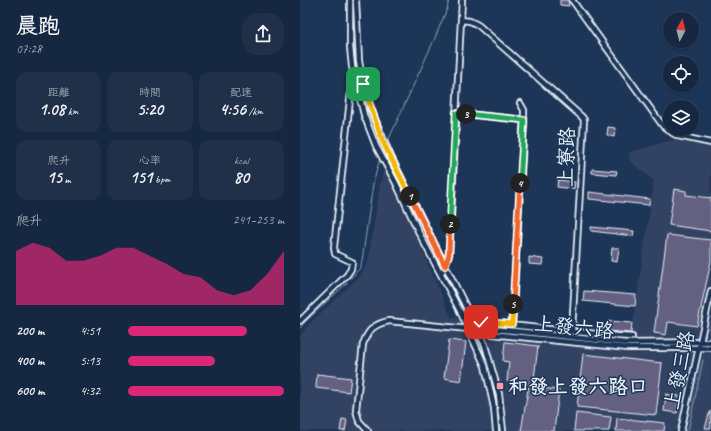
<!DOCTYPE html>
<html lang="zh-TW">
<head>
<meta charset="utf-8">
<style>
  :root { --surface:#162841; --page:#1f3048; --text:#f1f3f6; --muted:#9ea6b1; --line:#35445a; --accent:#db2777 }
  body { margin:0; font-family:Caveat,"LXGW WenKai TC",sans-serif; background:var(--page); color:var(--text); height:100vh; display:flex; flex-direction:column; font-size:15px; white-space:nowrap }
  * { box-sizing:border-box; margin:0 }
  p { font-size:13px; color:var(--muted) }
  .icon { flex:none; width:22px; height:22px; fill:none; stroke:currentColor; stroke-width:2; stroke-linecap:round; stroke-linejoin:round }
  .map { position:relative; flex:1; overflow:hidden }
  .sheet { display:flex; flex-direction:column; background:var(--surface); width:300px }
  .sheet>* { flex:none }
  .needle { width:26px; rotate:7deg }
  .buttons { position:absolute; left:363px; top:12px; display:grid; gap:8px }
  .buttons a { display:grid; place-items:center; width:36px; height:36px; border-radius:50%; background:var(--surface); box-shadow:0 1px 3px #0004,0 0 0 1px var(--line); font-size:20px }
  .pin { position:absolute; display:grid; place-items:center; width:34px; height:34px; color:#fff; margin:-17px; border-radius:8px; box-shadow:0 2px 6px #0006 }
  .km { position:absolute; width:20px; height:20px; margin:-10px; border-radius:50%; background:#222; color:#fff; font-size:11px; line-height:20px; text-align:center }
  .round { display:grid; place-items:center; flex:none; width:42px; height:42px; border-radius:16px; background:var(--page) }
  .overview { display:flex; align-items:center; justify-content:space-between; height:68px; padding:0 16px }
  h1 { font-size:22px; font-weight:700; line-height:30px }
  .stats { display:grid; grid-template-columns:repeat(3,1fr); gap:6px; height:68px; padding:4px 16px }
  .stats div { display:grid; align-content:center; border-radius:10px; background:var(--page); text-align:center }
  .stats b { font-size:17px; font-weight:700 }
  .stats small { font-size:11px; font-weight:400 }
  .stats p { font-size:11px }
  .chart { height:112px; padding:8px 16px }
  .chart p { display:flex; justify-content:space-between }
  .chart svg { width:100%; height:72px; margin-top:4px; fill:var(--accent); opacity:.7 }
  ul { padding:0 16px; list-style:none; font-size:13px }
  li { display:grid; grid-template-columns:64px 48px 1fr; align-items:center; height:30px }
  li i { height:10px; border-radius:5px; background:var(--accent) }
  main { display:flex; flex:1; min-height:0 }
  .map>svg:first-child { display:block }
  .built { fill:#324264 }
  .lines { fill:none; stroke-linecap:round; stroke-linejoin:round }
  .stream { stroke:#87a4b8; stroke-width:1 }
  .building { fill:#636182; stroke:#e8f1f8 }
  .minor-casing { stroke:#e8f1f8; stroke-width:8 }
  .minor { stroke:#1d3557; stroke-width:4.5 }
  .split-1-casing { stroke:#fff; stroke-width:8 }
  .split-2-casing { stroke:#fff; stroke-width:8 }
  .split-3-casing { stroke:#fff; stroke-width:8 }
  .split-4-casing { stroke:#fff; stroke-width:8 }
  .split-5-casing { stroke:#fff; stroke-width:8 }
  .split-6-casing { stroke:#fff; stroke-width:8 }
  .split-1 { stroke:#f5b400; stroke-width:5 }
  .split-2 { stroke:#f0652b; stroke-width:5 }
  .split-3 { stroke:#22a559; stroke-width:5 }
  .split-4 { stroke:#22a559; stroke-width:5 }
  .split-5 { stroke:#f0652b; stroke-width:5 }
  .split-6 { stroke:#f5b400; stroke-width:5 }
  .poi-dot { fill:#ff9aa2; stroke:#1d3557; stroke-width:1.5 }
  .labels { text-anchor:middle; stroke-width:3; stroke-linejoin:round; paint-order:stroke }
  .street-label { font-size:20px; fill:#e8f1f8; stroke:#1d3557 }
  .poi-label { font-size:20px; font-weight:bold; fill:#e8f1f8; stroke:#1d3557; text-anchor:start }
</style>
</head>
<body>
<main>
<section class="sheet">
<div class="overview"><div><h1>晨跑</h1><p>07:28</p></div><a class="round"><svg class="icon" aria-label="share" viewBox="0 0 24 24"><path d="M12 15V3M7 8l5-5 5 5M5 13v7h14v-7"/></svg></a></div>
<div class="stats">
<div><p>距離</p><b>1.08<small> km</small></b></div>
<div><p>時間</p><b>5:20</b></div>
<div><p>配速</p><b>4:56<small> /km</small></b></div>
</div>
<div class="stats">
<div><p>爬升</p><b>15<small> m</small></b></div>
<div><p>心率</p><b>151<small> bpm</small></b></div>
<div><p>kcal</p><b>80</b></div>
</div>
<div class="chart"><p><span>爬升</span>241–253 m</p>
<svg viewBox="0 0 160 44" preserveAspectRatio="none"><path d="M0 44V11L10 6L20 9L30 17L40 17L50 14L60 9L70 9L80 14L90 19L100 25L110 27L120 35L130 38L140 35L150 25L160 11V44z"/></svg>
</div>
<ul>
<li><b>200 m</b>4:51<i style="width:76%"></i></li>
<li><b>400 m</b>5:13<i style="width:56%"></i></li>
<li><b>600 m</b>4:32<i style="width:100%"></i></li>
</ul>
</section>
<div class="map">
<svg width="411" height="431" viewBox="0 0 411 431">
  <rect width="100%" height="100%" fill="#1d3557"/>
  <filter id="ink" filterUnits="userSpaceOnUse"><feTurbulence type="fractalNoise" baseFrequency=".025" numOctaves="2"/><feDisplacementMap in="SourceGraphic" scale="8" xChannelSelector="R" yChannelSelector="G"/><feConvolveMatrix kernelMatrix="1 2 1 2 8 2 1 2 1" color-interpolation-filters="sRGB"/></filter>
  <g filter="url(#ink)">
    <path class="built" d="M377,139L411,145V431H0V336L9,324L59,277L68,262L80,184L85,164L151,317L331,336L354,181L329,160L330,152Z"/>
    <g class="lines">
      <path class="stream" d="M87,143L134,40L147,9L149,0
        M82,154L85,147
        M51,278L60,268L62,261L73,184L80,158
        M0,328L5,322L47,283
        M410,329L411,325
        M388,431L403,360"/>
    </g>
    <path class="building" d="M260,0H268L269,6L260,5Z
      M308,127L315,128L314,137L307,135Z
      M292,169L317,171L316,175L292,173Z
      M258,180L275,182L274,189L257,187Z
      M374,189L386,191V195L411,198V231L369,225Z
      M289,192L350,199L349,205L289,199Z
      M291,227L334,231L333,236L291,231Z
      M367,235L411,240V261L397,326L368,322L366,335L354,333Z
      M312,248H319L317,262L311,261Z
      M229,257L243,259L242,265L229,264Z
      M284,291L336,295L335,306L283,301Z
      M309,321L332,323L331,333L308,331Z
      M149,340L166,342L161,381L144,378Z
      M205,342L238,346L233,387L259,390L254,431H221L229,384L207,381L209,362L203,361Z
      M283,354L362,363L356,415L277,407Z
      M17,374L51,378L49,392L16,388Z
      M366,394L379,396L377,413L364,411Z
      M410,411L411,429L405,428Z
      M276,413L311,417L309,431H274Z
      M317,418L365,423L364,431H316Z
      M42,419L47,420L45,431H40Z"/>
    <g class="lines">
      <defs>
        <path id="minor" d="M50,0V47L52,67L64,115L76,146L96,183L119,233L160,311L185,366L194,408L196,431
          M56,0L59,61L63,84L69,105L91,157L185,345L199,394L203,431
          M272,0L363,126L374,134L378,136L411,143
          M161,20L170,21L178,25L282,117L284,120L272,331
          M156,113L224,120
          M141,274L149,254L162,0
          M0,321L47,275L51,269L52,262L35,254L34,247L51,90L57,85
          M181,322L316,336L332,337
          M212,324L224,120V110L220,103
          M183,330L195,329L326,343L411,342
          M68,431L59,421L56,410L63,344C68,330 74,324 89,321L178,330L191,334L328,348H411
          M381,431L411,291"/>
      </defs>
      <use href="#minor" class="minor-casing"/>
      <use href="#minor" class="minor"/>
    </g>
  </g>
  <g class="lines" filter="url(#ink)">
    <defs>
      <path id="split-1" d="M63,84L82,140L110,196"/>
      <path id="split-2" d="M110,196L145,266L149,254L150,224"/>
      <path id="split-3" d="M150,224L156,113L166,114"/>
      <path id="split-4" d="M166,114L224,120L220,183"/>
      <path id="split-5" d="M213,304L220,183"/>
      <path id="split-6" d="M181,322L212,324L213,304"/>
    </defs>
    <use href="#split-1" class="split-1-casing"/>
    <use href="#split-2" class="split-2-casing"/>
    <use href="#split-3" class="split-3-casing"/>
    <use href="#split-4" class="split-4-casing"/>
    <use href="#split-5" class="split-5-casing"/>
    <use href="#split-6" class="split-6-casing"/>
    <use href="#split-1" class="split-1"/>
    <use href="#split-2" class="split-2"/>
    <use href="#split-3" class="split-3"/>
    <use href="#split-4" class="split-4"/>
    <use href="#split-5" class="split-5"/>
    <use href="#split-6" class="split-6"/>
  </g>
  <rect class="poi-dot" x="196" y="382" width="8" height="8" rx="2"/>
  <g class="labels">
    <g class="street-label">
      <text transform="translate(266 157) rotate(-88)" y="7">上寮路</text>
      <text transform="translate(274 327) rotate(6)" y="7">上發六路</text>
      <text transform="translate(379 370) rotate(-78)" y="7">上發三路</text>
    </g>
    <g class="poi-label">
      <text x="208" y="393">和發上發六路口</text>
    </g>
  </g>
</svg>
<div class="buttons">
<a><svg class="needle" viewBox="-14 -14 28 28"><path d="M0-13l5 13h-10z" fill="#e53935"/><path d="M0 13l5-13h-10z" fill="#9ea6b1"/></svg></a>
<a><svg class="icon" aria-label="locate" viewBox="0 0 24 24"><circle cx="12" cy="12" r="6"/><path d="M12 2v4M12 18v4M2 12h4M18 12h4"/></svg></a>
<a><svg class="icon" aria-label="layers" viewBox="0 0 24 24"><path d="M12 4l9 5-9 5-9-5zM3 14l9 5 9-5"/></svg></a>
</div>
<div class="pin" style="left:63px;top:84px;background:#1e9e55"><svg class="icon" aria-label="arrive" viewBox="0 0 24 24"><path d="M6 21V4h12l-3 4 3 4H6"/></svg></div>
<div class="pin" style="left:181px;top:322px;background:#d93025"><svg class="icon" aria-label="check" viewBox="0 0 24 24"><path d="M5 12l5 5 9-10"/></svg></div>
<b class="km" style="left:110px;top:196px">1</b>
<b class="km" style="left:150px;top:224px">2</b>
<b class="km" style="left:166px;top:114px">3</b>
<b class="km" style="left:220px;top:183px">4</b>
<b class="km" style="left:213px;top:304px">5</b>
</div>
</main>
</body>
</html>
